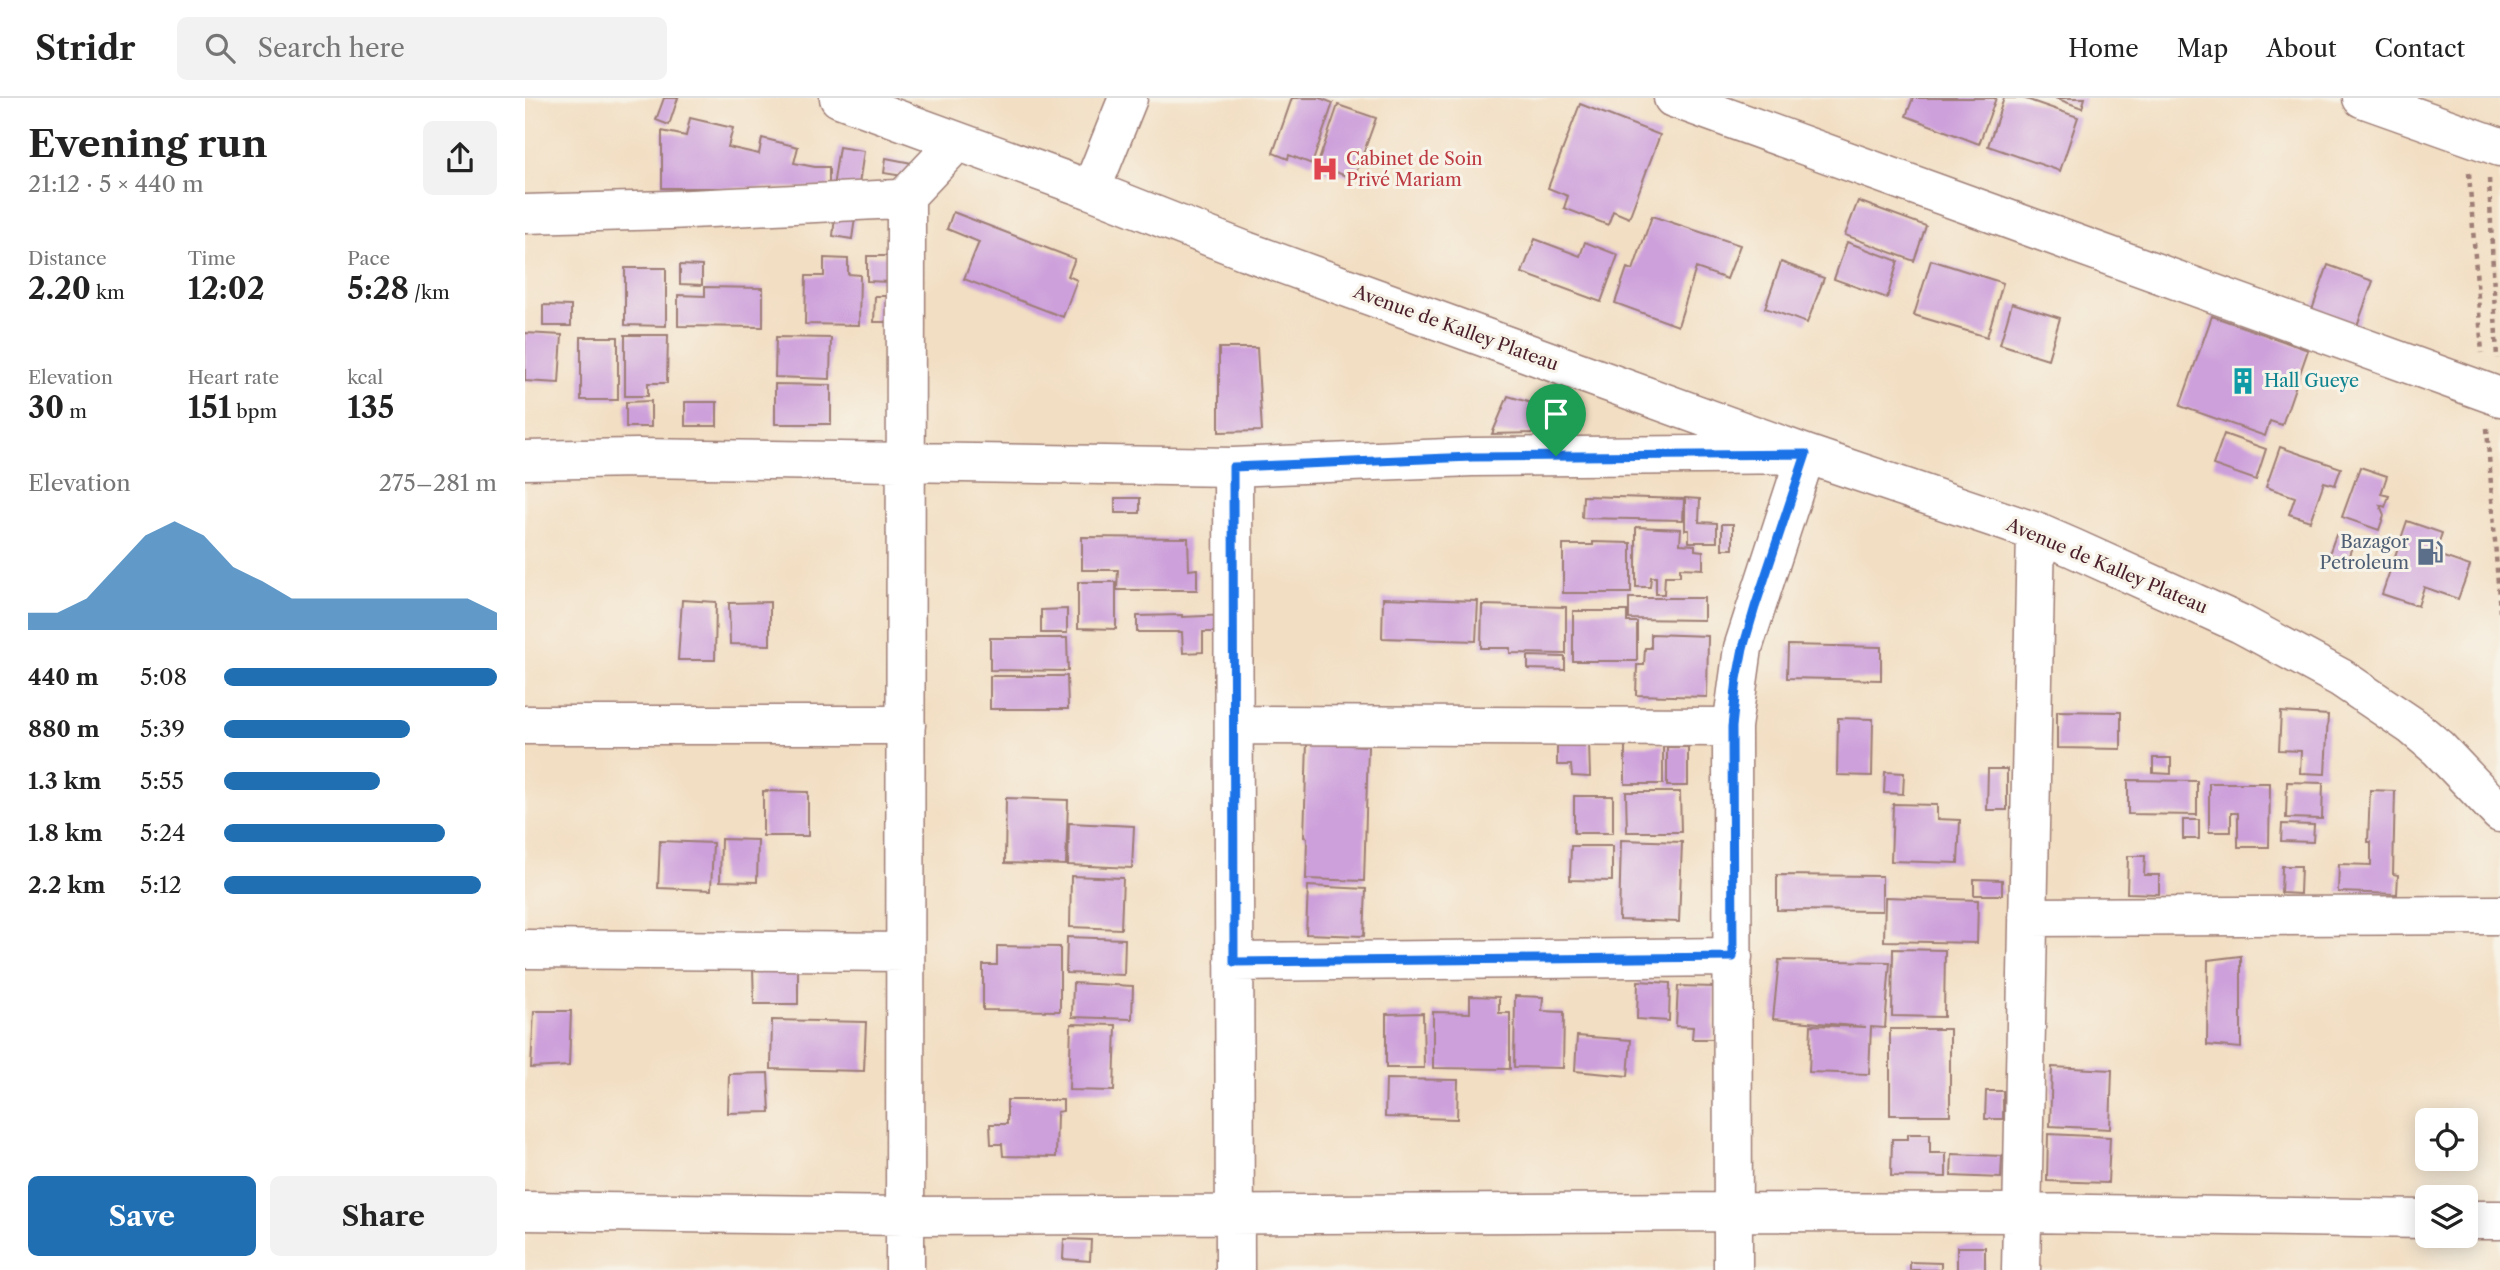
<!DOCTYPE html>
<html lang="en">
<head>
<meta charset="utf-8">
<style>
  :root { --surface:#fff; --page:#f2f2f2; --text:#222; --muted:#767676; --line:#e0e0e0; --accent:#1f6fb2 }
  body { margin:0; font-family:"Libre Caslon Text",serif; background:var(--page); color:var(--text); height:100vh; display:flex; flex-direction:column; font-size:26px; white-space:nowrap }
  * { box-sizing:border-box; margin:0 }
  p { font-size:23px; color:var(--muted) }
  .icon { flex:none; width:38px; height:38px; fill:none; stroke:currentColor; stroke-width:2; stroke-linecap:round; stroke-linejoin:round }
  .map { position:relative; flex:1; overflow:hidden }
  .sheet { display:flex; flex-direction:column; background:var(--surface); width:525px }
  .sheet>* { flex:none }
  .controls { position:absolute; left:1890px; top:1010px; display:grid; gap:14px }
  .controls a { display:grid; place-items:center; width:63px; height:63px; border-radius:10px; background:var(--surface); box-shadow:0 4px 18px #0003; font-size:35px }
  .pin { position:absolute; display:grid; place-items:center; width:60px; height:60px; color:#fff; margin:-72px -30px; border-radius:50% 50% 50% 0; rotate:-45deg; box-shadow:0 0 7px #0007 }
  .pin .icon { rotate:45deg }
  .round { display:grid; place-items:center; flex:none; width:74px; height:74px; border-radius:10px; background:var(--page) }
  .overview { display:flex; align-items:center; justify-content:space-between; height:119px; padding:0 28px }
  h1 { font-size:38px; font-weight:700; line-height:52px }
  .figures { display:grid; grid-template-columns:repeat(3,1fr); gap:10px; height:119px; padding:7px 28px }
  .figures div { display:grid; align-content:center }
  .figures b { font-size:30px; font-weight:700 }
  .figures small { font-size:19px; font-weight:400 }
  .figures p { font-size:19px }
  .chart { height:196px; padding:14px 28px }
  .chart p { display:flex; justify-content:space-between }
  .chart svg { width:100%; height:126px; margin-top:7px; fill:var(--accent); opacity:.7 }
  .primary-button { display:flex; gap:14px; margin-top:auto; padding:14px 28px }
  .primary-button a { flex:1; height:80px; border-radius:10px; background:var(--accent); color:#fff; font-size:28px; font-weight:700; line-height:80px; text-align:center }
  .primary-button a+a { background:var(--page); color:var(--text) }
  ul { padding:0 28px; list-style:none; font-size:23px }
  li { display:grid; grid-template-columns:112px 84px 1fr; align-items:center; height:52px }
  li i { height:18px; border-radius:9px; background:var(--accent) }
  header { display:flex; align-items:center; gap:42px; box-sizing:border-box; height:98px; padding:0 35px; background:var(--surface); border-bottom:2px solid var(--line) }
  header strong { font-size:33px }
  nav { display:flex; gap:38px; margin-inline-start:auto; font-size:24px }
  .search { width:490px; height:63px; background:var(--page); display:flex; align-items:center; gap:18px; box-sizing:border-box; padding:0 24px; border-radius:10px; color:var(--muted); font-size:26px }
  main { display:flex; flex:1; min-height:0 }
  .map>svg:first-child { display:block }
  .building { fill:#cda0db }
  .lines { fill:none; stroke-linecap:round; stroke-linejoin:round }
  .minor-casing { stroke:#9e7e76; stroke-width:41 }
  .path { stroke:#9e7e76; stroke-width:4.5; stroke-dasharray:5 5; stroke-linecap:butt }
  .minor { stroke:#fff; stroke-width:38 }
  .route-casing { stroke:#fff; stroke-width:14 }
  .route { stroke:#1a73e8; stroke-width:9 }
  .labels { text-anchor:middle; stroke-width:6; stroke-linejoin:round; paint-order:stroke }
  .health-label { font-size:18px; fill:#be3a42; stroke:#f7f3e8; text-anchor:start }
  .street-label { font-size:18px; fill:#4a1f2b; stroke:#f7f3e8 }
  .culture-label { font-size:18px; fill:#0d838f; stroke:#f7f3e8; text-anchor:start }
  .service-label { font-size:18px; fill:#4e5e75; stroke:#f7f3e8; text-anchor:end }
</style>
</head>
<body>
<header>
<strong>Stridr</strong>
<div class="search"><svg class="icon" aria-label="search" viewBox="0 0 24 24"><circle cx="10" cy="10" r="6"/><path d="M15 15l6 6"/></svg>Search here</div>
<nav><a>Home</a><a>Map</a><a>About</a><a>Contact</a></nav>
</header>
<main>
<section class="sheet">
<div class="overview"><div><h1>Evening run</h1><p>21:12 · 5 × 440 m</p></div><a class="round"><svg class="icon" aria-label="share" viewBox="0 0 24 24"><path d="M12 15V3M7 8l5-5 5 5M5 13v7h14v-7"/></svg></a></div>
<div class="figures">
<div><p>Distance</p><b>2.20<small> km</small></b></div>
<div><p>Time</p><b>12:02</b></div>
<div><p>Pace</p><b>5:28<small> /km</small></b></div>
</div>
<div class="figures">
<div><p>Elevation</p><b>30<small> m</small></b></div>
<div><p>Heart rate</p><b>151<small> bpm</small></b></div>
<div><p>kcal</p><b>135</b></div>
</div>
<div class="chart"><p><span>Elevation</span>275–281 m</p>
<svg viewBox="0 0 160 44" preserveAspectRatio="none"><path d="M0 44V38L10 38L20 33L30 22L40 11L50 6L60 11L70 22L80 27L90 33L100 33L110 33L120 33L130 33L140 33L150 33L160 38V44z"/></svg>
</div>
<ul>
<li><b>440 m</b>5:08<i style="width:100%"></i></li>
<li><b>880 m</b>5:39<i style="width:68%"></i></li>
<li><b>1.3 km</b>5:55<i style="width:57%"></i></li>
<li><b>1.8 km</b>5:24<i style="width:81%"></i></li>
<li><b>2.2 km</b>5:12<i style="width:94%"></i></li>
</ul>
<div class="primary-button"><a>Save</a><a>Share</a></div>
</section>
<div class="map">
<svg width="1975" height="1172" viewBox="0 0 1975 1172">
  <rect width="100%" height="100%" fill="#f7f3e8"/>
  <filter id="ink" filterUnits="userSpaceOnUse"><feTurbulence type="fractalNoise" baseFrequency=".0143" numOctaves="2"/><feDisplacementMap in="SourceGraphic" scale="14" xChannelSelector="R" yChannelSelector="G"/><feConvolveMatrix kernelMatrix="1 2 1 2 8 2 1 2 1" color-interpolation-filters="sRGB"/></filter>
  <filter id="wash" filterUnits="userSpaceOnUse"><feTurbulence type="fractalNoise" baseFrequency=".00686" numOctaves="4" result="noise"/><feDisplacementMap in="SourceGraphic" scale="28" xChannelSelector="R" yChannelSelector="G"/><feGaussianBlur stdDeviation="1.57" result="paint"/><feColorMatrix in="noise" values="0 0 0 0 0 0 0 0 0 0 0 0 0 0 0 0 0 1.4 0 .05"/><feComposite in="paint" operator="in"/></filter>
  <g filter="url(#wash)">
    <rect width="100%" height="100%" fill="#f2dec2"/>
    <g id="blocks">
      <path class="building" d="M139,0H153L144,27L131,22Z
        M767,0H795L808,5L787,66L764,57L763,61L748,55Z
        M1388,0H1471L1454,46L1381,18Z
        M1479,0H1498L1553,19L1535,73L1463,48Z
        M1530,0H1560L1557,10Z
        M1055,6L1135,37L1104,120L1088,113L1083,127L1039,110L1043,98L1023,90Z
        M813,7L851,20L829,81L808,73L806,76L791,71Z
        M165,20L208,30L203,49L234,56L237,40L273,49L269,65L290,69H304V90H137V33L161,38Z
        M314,49L339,53L333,93L308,89Z
        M361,60L387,65L384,79L359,75Z
        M1333,103L1401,128L1389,163L1320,137Z
        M428,114L550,161L543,178L552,182L538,219L439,181L454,144L422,131Z
        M310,118L330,120L327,141L308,138Z
        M1127,118L1215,147L1202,181L1171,170L1153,228L1090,205L1102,170L1108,172Z
        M1010,141L1055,158L1060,144L1093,157L1076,204L997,175Z
        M1322,144L1373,163L1362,200L1309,181Z
        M342,158H365L364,184L342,183Z
        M299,160L323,161V176L335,177L334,227L280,226L281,178H299Z
        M1406,162L1478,185L1462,239L1389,217Z
        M1256,164L1299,180L1282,225L1240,210Z
        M155,167L177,168V187L155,186Z
        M1803,167L1848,183L1832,228L1787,212Z
        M100,170H141V228L100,227Z
        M180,189L238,190V229L153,228V197L180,198Z
        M350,198H372V224H349Z
        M1487,205L1535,220L1523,261L1475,246Z
        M18,207L46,208V228H18Z
        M1687,218L1783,252L1757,327L1745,323L1740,338L1655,308Z
        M0,235L37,237L34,285L0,283Z
        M100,237H143L142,285H123V298H100Z
        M56,239H93V302H56Z
        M251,239L306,240L305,281L250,279Z
        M694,250H732L737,333L694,334Z
        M250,286L306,287V326H250Z
        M983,298L1020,309L1012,335L967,336Z
        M126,303V329H101V304Z
        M160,304H192V328H160Z
        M1699,336L1741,351L1731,382L1688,367Z
        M1755,349L1816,370L1810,387L1799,384L1785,423L1764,416L1770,399L1741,389Z
        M1835,369L1862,378L1856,396L1864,398L1860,409L1855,407L1859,417L1854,432L1817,419Z
        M1058,398L1159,401L1158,422L1057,420Z
        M590,400H615V415H590Z
        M1160,400L1175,401L1174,424L1192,425V444H1164V432H1160Z
        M1882,423L1917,435L1910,456L1945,468L1933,501L1899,489L1893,508L1857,496Z
        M1197,426H1208V451H1197Z
        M1111,429L1156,431L1155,446L1170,447V452L1178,453V471L1155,470V478H1140L1139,496H1131V479H1126L1125,489H1111Z
        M1811,437L1829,443L1822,463L1804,456Z
        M557,439L663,440L664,472L672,471V492H592L593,472H557Z
        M1068,444L1106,445V495H1038V447H1068Z
        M553,484H591V531L553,530Z
        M858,500L953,503L951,543L857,540Z
        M1104,500H1179V522L1104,521Z
        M157,502L191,504L190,562H153Z
        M245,504V547L205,546L204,505Z
        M957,507L1041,509V556L985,555V550H956Z
        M542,511V535H516V512Z
        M1048,513H1102V524H1112V563H1048Z
        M657,517V519L704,517V534H678V554L658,555L657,534H612V518Z
        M1126,536L1183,538L1182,599L1111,597L1112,567H1119L1120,550H1126Z
        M465,540H542L543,573L465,572Z
        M1263,547L1356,549V582L1262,580Z
        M1003,558L1040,559V572L1003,571Z
        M465,578H542L543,611H465Z
        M1532,613L1596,614V651L1532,650Z
        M1756,614L1803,617L1800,676L1775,675L1776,653L1754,652Z
        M1313,620L1348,621L1347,678L1312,677Z
        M1032,644H1064L1065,679L1047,678L1046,667H1032Z
        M782,645L843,648L839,783L781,781L782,740L779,739Z
        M1100,647H1138V686H1100Z
        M1142,649H1163V688H1142Z
        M1628,660H1646V676L1628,675Z
        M1463,671H1482V712H1462Z
        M1360,674L1379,675L1378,696L1359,695Z
        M1603,682L1672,683V717L1603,716Z
        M1762,684L1798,685L1797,721L1761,720Z
        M1684,685H1745L1744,749H1713V715H1706V734H1684Z
        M1845,692L1870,693L1868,776L1873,777L1872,796L1813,794L1814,766L1846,767V744H1843Z
        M238,693L283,694V738H238Z
        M1101,694H1155L1156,734H1102Z
        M1049,698H1088V735H1049Z
        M481,700L543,702L541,767L480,765Z
        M1368,706L1412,707V721L1435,722L1433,765L1366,763Z
        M1658,722H1674V741H1658Z
        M544,725L609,728L607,770L543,767Z
        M1757,726L1789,727L1788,744L1756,743Z
        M196,741L233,742L232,784L195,783Z
        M1096,742L1157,744L1154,824L1094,822Z
        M135,743L188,745L186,792L133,790Z
        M1046,748H1087V783L1045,782Z
        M1603,758H1620L1619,777H1634V796L1602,795Z
        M1757,768H1776L1775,796L1756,795Z
        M1252,777L1357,778V813L1252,812Z
        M546,778L598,780L596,831L545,829Z
        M1449,781L1477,782V797H1449Z
        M783,788L841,791L839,838L781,836Z
        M1360,799L1453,802L1452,845L1359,843Z
        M542,839L600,841L599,877L541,875Z
        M472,848L535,849V913L458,912V867H472Z
        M1368,851L1420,852L1419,919L1367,918Z
        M1716,858V950L1682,947L1683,862Z
        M1254,862L1365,864L1360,930L1346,929L1344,976L1284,974L1286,927L1341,929L1248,921Z
        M228,870H273V906H229Z
        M1113,883L1145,885L1144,923L1112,921Z
        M548,885L608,888L607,921L547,919Z
        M1153,888L1190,889L1188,941H1167L1168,929L1151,928Z
        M945,898L974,899V915H985V971L908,970V914L945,915Z
        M990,898L1018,899L1017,913L1039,914L1038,970L989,969Z
        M9,913H46L44,968L6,970Z
        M898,915L899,970H861V916Z
        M247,922L341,924L339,973L246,971Z
        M546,926L591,927L589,993L544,992Z
        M1365,931H1425V1017H1365Z
        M1052,938L1106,942L1103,978L1050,973Z
        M1527,969L1587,972L1585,1031L1525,1028Z
        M243,975L245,1014L203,1015L204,976Z
        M861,981L933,982L932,1021L860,1019Z
        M1461,993H1478V1021H1460Z
        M482,1002H538V1013L532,1014L531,1059L478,1058L477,1046H466L465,1026H482Z
        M1383,1036H1405V1055H1421V1079L1366,1078L1367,1041H1383Z
        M1523,1036L1585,1039L1583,1085L1522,1083Z
        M1427,1056L1477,1058L1476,1080L1426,1078Z
        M539,1141L566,1142L565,1163L538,1161Z
        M1432,1149H1460V1172H1432Z
        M1385,1164L1416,1165V1172H1385Z"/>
    </g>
  </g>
  <g filter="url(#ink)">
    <use href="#blocks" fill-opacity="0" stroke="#9e7e76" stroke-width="2"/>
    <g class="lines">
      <defs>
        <path id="minor" d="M314,0L566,92L721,153L1281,356L1511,434L1548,450L1716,526L1816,580L1887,628L1913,650L1975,715
          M1148,0L1975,299
          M1837,0L1975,49
          M566,92L603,0
          M0,116L145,112L373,101L381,98L432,44
          M0,362L112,360L708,369L947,359L1281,356L1218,550L1207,629L1208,1172
          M708,369L710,1172
          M0,627H381
          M709,627L1207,629
          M1503,819L1975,817
          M0,851L380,854
          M709,864L1208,859
          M0,1113L380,1118L1209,1114L1496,1115L1902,1121
          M1941,1122H1975
          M380,1172L381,98
          M1496,1172L1511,434"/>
      </defs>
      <use href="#minor" class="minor-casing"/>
      <path class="path" d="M1944,75L1957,255
        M1964,81L1972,261
        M1962,330L1975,514"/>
      <use href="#minor" class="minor"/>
    </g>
  </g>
  <g class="lines" filter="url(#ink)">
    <defs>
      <path id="route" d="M1281,356L1230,509L1218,550L1212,581L1207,629L1208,859L709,864L708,369L947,359Z"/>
    </defs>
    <use href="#route" class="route-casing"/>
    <use href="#route" class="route"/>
  </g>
  <defs>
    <symbol id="hospital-bare" viewBox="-9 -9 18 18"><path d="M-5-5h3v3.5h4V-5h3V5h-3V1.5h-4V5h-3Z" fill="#e0444e" stroke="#f7f3e8" stroke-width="2.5" paint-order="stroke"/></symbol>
    <symbol id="building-bare" viewBox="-9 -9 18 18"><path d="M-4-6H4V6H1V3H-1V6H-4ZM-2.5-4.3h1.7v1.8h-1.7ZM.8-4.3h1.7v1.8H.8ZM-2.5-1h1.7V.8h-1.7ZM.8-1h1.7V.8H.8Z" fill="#0f9aa8" stroke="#f7f3e8" stroke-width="2.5" paint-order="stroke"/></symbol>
    <symbol id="fuel-bare" viewBox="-9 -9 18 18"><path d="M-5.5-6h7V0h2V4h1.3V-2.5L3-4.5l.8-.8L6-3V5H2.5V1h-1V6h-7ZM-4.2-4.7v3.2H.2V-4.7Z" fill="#5c6f8a" stroke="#f7f3e8" stroke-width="2.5" paint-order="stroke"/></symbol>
  </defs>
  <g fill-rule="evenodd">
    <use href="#hospital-bare" x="781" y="52" width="38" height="38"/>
    <use href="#building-bare" x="1699" y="264" width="38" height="38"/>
    <use href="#fuel-bare" x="1886" y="435" width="38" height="38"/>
  </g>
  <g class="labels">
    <g class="health-label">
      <text x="821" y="67">Cabinet de Soin<tspan x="821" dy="21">Privé Mariam</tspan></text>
    </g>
    <g class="street-label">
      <text transform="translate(931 230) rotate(20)" y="6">Avenue de Kalley Plateau</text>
      <text transform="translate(1582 468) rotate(23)" y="6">Avenue de Kalley Plateau</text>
    </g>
    <g class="culture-label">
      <text x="1739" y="289">Hall Gueye</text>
    </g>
    <g class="service-label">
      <text x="1884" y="450">Bazagor<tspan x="1884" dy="21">Petroleum</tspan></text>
    </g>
  </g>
</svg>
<div class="controls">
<a><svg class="icon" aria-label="locate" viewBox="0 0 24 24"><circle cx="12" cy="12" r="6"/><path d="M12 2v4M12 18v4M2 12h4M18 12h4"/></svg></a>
<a><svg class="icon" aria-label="layers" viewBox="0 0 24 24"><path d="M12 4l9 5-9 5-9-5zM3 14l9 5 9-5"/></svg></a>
</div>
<div class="pin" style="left:1031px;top:358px;background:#1e9e55"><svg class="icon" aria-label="arrive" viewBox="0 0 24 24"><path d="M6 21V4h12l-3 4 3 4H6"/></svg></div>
</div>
</main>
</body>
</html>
